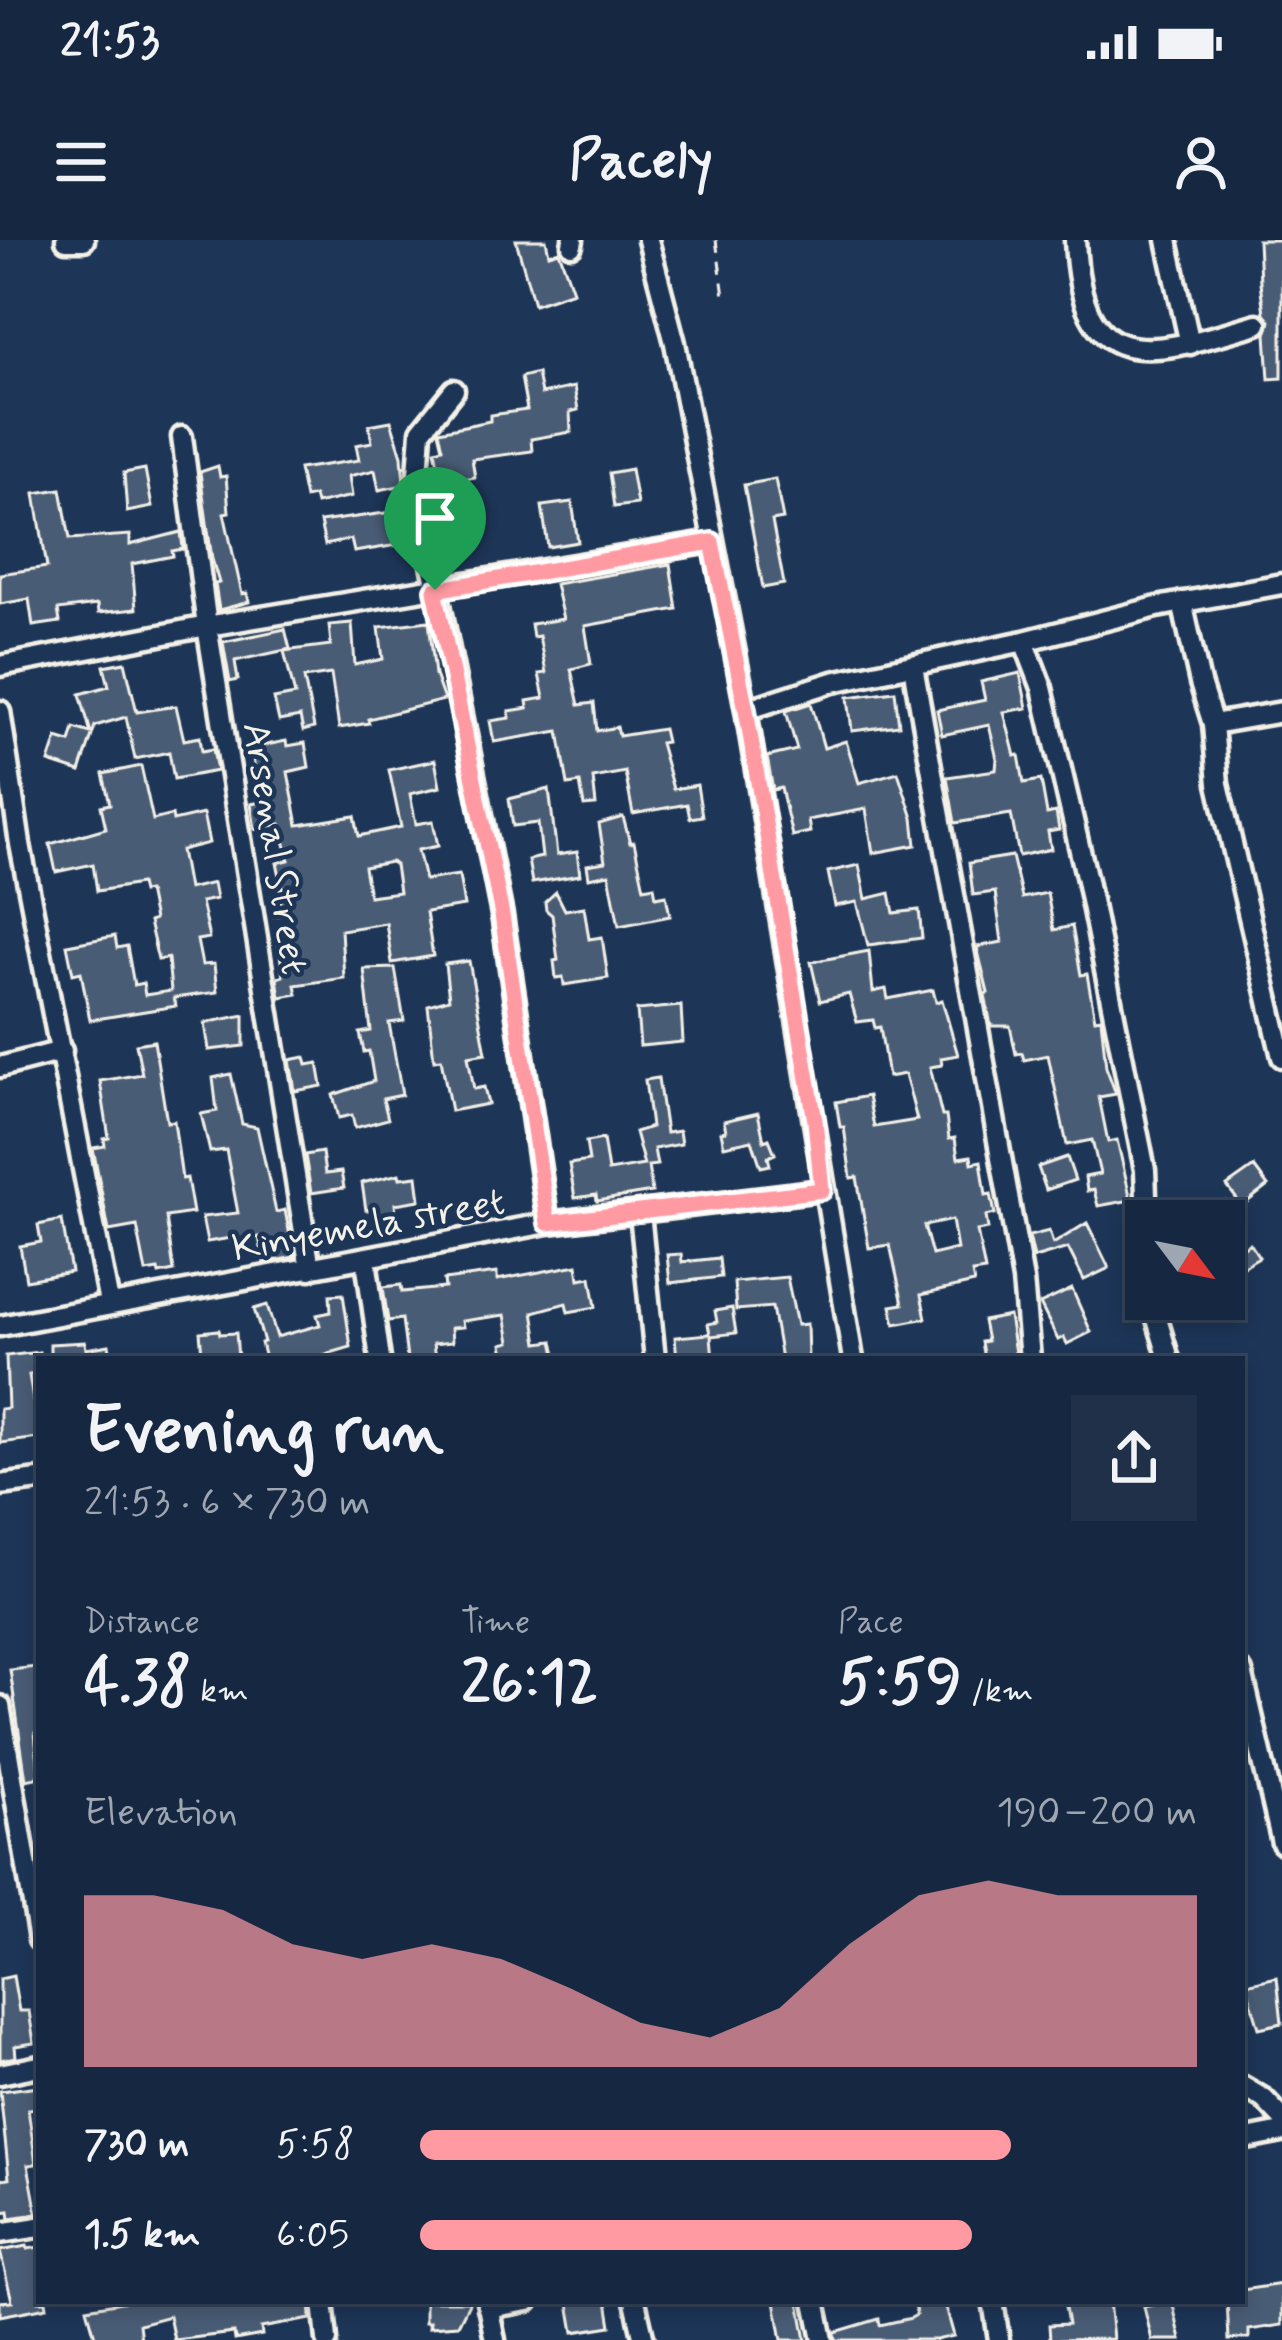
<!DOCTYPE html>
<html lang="en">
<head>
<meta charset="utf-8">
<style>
  :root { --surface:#162841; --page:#1f3048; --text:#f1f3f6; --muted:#9ea6b1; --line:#35445a; --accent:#ff9aa2 }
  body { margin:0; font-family:Mynerve,sans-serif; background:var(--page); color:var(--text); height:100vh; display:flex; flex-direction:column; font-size:45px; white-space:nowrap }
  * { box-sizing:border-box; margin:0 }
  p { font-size:39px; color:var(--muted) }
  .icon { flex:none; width:66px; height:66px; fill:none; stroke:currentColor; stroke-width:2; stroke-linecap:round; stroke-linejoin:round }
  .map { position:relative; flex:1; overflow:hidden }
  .side { position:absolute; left:36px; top:1116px; width:1209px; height:948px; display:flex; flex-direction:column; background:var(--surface); border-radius:0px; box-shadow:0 6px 18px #0003,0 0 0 3px var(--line) }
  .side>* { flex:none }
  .needle { width:78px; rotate:122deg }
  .fabs { position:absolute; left:1125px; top:960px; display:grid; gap:24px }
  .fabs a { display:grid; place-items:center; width:120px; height:120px; border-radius:0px; background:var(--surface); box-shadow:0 6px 18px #0003,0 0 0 3px var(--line); font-size:60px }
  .pin { position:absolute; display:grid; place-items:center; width:102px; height:102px; color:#fff; margin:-123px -51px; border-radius:50% 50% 50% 0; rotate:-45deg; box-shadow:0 0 12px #0007 }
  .pin .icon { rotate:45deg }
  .round { display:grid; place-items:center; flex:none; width:126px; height:126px; border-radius:0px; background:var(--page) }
  .head { display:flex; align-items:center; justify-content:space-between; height:204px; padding:0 48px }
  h1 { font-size:66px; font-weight:800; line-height:90px }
  .metrics { display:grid; grid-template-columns:repeat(3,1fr); gap:18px; height:204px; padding:12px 48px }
  .metrics div { display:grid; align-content:center }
  .metrics b { font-size:60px; font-weight:800 }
  .metrics small { font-size:33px; font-weight:400 }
  .metrics p { font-size:33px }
  .chart { height:336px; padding:24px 48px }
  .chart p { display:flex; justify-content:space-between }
  .chart svg { width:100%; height:216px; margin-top:12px; fill:var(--accent); opacity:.7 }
  ul { padding:0 48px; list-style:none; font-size:39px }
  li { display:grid; grid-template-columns:192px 144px 1fr; align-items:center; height:90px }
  li i { height:30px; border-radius:15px; background:var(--accent) }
  .status { display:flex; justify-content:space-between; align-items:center; height:84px; padding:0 60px; background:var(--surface); direction:ltr }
  .status svg { height:33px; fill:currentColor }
  header { display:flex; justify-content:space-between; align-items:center; height:156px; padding:0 48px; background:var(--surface); font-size:54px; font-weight:800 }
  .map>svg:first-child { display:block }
  .building { fill:#485b74; stroke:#f4f1e8; stroke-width:3; fill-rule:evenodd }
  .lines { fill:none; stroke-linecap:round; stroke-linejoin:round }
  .minor-casing { stroke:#f4f1e8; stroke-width:27 }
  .path { stroke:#f4f1e8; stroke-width:3; stroke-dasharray:12 9; stroke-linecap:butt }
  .minor { stroke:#1d3557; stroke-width:18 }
  .route-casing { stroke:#fff; stroke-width:24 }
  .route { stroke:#ff9aa2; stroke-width:15 }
  .labels { text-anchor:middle; stroke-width:9; stroke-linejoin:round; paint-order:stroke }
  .street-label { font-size:39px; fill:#f4f1e8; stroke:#1d3557 }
</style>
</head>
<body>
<div class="status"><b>21:53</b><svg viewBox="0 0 49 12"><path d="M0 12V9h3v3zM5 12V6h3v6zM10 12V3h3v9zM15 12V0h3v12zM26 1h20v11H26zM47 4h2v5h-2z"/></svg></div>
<header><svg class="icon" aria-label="menu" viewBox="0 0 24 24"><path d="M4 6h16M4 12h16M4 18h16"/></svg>Pacely<svg class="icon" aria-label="person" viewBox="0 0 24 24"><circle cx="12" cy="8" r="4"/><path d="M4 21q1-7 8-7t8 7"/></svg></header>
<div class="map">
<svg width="1282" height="2100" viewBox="0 0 1282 2100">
  <rect width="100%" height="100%" fill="#1d3557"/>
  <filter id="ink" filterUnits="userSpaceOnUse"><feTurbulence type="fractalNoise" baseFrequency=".00833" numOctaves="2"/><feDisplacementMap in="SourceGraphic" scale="24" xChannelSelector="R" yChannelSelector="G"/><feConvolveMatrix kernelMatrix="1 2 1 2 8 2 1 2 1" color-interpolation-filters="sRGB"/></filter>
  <g filter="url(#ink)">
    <path class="building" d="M516,0H546L549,14L559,11L573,51L534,64Z
      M1258,0H1282V138L1269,139L1266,94L1270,81L1264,73L1260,42Z
      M537,133L541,154L574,147L578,170L570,172L571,192L531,199L532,211L472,219L475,237L442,243L435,210L443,208L439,191L490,181V175L527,170L521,137Z
      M391,181L402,216L404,245L379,250L375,230L349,236L352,256L316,264L314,256L305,258L299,229L359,220L356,205L372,202L369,185Z
      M218,226L220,237L226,236L229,272L224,273L242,354L247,353L249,362L219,370L215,344L219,343L212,319L200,232Z
      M145,229L152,267L127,272L124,233Z
      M631,229L637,264L614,267L609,233Z
      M775,239L783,279L772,281L784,344L763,348L744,245Z
      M61,249L70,299L130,295V305L181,292L183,309L172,311L173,316L132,324L136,369L98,373L97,365L58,370L60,382L33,386L29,359L0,364V334L47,327L35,253Z
      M572,262L578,302L548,307L542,266Z
      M407,270L411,287L409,296L403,297L404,304L354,312L351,299L325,305L320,282Z
      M670,324L677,369L585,386L591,424L571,429L579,465L594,463L597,491L617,487L619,496L663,489L666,502L660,503L673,549L697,545L702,576L690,578L687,564L633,574L625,532L593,538L596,565L584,566L580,543L568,545L559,491L494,502L490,481L510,478L509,471L528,468L527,461L544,458L539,434L546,433L539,396L533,397L531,384L563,379L555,344Z
      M429,381L435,435L444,460L368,479L369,483L339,488L331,434L304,438L314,488L303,491L300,477L279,481L274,459L295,455L284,411L331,405L329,385L352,383L355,425L383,419L379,387Z
      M285,389L290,409L235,421L238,440L230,442L223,402Z
      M125,422L137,472L176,466L184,500L200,497L202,511L213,509L217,531L174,539L169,512L135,519L126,477L95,486L80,532L49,522L57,498L70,502L74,488L91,493L80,454L109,446L104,426Z
      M1020,433L1027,468L1004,472L1015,516L1019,515L1024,543L1041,540L1047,574L1056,572L1059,590L1048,592L1051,609L1019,616L1011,574L955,583L947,537L996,530L997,519L989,485L942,495L937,470L985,460L981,442Z
      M895,451L899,485L852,491L848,457Z
      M811,463L824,508L846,501L859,543L898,532L913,578L916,605L873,613L866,569L808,580L810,592L792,596L781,548L773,550L767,517L797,510L786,471Z
      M286,501L287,506L305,503L309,527L288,532L298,585L355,576L359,596L401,587L389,530L435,520L440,547L410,554L416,584L433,581L438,606L418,610L425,640L459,635L464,666L426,672L433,716L392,723L386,683L341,690L344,738L295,745L297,754L280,757L277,738L283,736L279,706L293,704L289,674L274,676L273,662L281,661L280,649L283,648L277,623L289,620L280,584L255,589L251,564L261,562L251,508ZM391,622L395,625L399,652L369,656L364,627Z
      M141,526L153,580L172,575L173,581L203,574L209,603L181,610L188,649L213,643L216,659L201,662L209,698L197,700L202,725L214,724L217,752L174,758L176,766L90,780L81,732L73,734L67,705L115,696L117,708L127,706L134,745L143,743L145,755L171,751L168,718L158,720L149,682L154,680L148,651L142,652L140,644L97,651L93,624L56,632L50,604L106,588L101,566L110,564L103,534Z
      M549,549L557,615L577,612L580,635L532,643L528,620L542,617L538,583L513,586L509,559Z
      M623,577L630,603L634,602L644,648L654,646L656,657L666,655L670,676L619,686L609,634L589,638L587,625L605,622L599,584Z
      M1012,616L1022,658L1047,653L1054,690L1072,686L1081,735L1087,734L1095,779L1101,778L1106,827L1116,854L1099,857L1108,902L1117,900L1131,960L1098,966L1094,950L1087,951L1085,937L1100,934L1092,900L1067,905L1048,815L1024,820L1022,813L1016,814L1010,786H991L985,754L988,753L977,707L1002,702L995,652L973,655L969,623Z
      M859,625L866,659L890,653L894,673L919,670L922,698L868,705L857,662L835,666L828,632Z
      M556,652L565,670L584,667L589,699L602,697L608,738L564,745L563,737L556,738L554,721L558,720L552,675L546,670L545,662Z
      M869,711L873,752L886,749L888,759L933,750L936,762L942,760L958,815L941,818L942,825L930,827L942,876H946L949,899L955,898L958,918L971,916L972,923L981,921L986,955L991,954L995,974L986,976L988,989L977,991L985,1031L972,1033L974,1043L921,1055L926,1078L895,1084L891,1066L903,1064L890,1005L869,1008L857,937L851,938L844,887H840L836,862L868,856L874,887L917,880L905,834L888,837L880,787L875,788L873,780L857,782L849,754L820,761L811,722ZM952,980L957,1009L932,1015L924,986Z
      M469,721L486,813L468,816L474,849L484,847L488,864L451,871L441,819L434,820L428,765L449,759L445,724Z
      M395,728L404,781L389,783L402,855L383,859L388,879L355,888L352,875L339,878L333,855L374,841L369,811L364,812L360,793L371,791L364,729Z
      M681,766L683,802L640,806L637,770Z
      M244,775V806L209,810L205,783Z
      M154,801L167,882L174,881L182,939L187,938L193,973L166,977L174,1031L159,1034L158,1030L146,1032L137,986L109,991L93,908L105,906L104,899L109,898L100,841L142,834L136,804Z
      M305,817L307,825L318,823L322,846L295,851L290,820Z
      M231,834L242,884L257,887L276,972L285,970L294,1017L264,1023L259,997L232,1003L231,998L207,1002L202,977L238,973L226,910L210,912L201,874L217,871L213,838Z
      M658,838L666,893L679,891L681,904L654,909L657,925L648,926L652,952L597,961L596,955L575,958L569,924L589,921L586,902L603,899L608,931L644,925L635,892L651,887L645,840Z
      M758,873L764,901L769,899L775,914L768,917L770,925L761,927L752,900L724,906L721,892L726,891L724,881Z
      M322,912L325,934L341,932L344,948L311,953L305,915Z
      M1067,917L1075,940L1046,950L1038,927Z
      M1254,927L1268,946L1242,966L1227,946Z
      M399,934L400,938L417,936L420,960L395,964L396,973L376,976L375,969L366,970L362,943Z
      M1224,960L1244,1007L1250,1003L1259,1017L1240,1028L1228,1009L1224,1011Z
      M62,980L71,1032L26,1040L20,1006L41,1002L38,985Z
      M1087,983L1109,1028L1084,1040L1068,1008L1034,1018L1029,996L1049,991L1053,1004Z
      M681,1014L682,1022L719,1018L721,1037L670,1043L667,1015Z
      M577,1025L579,1039L591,1037L596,1067L568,1072L566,1063L533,1072L538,1103L553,1101L557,1119H505L502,1104L510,1102L505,1075L462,1081L463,1087L451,1088L452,1102L433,1104L435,1119H407L402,1079L388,1081L383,1047L401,1045L402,1052L445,1048L444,1040L497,1033V1040Z
      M787,1037L797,1085L807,1084L808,1119H781L772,1067L736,1070L734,1042Z
      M1072,1049L1091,1092L1067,1104L1064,1097L1058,1100L1040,1064Z
      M343,1054L351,1107L310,1119H265L261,1103L264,1102L254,1069L267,1065L277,1097L320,1085L317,1075L331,1072L330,1055Z
      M732,1068L736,1093L711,1096L713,1119H677L675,1097L710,1094L708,1084L717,1082L715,1071Z
      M1009,1076L1016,1119H984L981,1102L987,1101L983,1081Z
      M219,1090L220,1094L236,1093L238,1119H208V1114H202L200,1092Z
      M85,1102L86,1109L109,1105L112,1119H50V1104Z
      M39,1112V1134L29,1135L39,1198L0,1203V1169L8,1168L6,1116Z
      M37,1427L39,1492L35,1493L39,1533L36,1538L26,1540L10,1430Z
      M13,1736L19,1771H29L34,1803L15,1806L16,1817L0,1820V1739Z
      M1277,1737L1282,1783L1259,1788L1246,1744Z
      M39,1846V1868L28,1869L36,1924L28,1925L37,1974L10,1978L9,1971L0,1972L1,1939L9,1938L0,1851Z
      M27,2006L28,2009L39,2007V2061H46L47,2067L0,2076V2062L12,2061L0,2011Z
      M1282,2044V2085L1249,2090V2098L1229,2100L1227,2061H1242V2050Z
      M127,2061H310L311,2079L261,2088L262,2095L235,2100L234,2093L174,2100L169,2076L139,2084L141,2100H96L87,2068Z
      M425,2061H470L458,2085L429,2087L430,2082H425Z
      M582,2061H607L611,2086L574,2092L569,2063Z
      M775,2061H799L806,2100H782Z
      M1064,2061H1109L1113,2099L1050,2100L1049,2085L1068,2084Z
      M1172,2061L1181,2100H1152L1144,2067Z
      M930,2063L931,2067L945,2064L954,2096L936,2100H836L835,2092L879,2079L880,2085L911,2078L916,2075L915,2066Z"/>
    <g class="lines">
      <defs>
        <path id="minor" d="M66,0H84
          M648,0L675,103L746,470L853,1119
          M1075,0C1081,142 1154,114 1257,84
          M1167,0L1190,104
          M572,5L573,0
          M454,150L421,191L417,249L502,675L548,983
          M182,197L207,386L310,1029
          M1182,362L1200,443L1213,484L1218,544L1282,817
          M1024,401L1042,448L1087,640L1145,930L1147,981
          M0,426L207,386L712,302
          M913,426L1023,1040L1030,1119
          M746,470L833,442L1024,401L1157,367L1282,344
          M0,471L20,604L109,1063
          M1213,484L1282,472
          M0,827L62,811
          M640,973L655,1119
          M1146,1006V1022
          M366,1020L380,1119
          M1151,1059L1169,1119
          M0,1086L548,983L822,950
          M0,1245L39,1240
          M1242,1432L1282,1603
          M0,1466L39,1700
          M0,1834L39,1826
          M1242,1846L1264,1859L1282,1878
          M1242,1900L1282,1892
          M0,1993L39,1987
          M323,2061L327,2100
          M487,2061L495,2100
          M635,2061L644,2100
          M815,2061L823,2100
          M993,2061L999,2100
          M488,2068L528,2061"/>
      </defs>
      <use href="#minor" class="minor-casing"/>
      <path class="path" d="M716,0L724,56"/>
      <use href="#minor" class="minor"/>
    </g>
  </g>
  <g class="lines" filter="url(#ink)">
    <defs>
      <path id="route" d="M712,302L746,470L815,881L822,950L548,983L502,675L435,350Z"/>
    </defs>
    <use href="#route" class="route-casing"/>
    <use href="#route" class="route"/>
  </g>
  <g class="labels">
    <g class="street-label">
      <text transform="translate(277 608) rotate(81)" y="14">Arsenal Street</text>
      <text transform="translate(368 983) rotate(-10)" y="14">Kinyemela street</text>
    </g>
  </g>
</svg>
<div class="fabs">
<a><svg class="needle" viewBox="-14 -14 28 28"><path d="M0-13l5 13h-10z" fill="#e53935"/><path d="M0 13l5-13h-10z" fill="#9ea6b1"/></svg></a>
</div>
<div class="pin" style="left:435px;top:350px;background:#1e9e55"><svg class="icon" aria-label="arrive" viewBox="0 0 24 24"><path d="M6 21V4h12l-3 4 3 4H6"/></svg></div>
<section class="side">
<div class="head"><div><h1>Evening run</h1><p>21:53 · 6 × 730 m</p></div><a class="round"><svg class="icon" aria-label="share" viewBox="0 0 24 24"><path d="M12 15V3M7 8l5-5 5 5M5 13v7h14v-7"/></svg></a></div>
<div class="metrics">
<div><p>Distance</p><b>4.38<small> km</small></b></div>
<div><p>Time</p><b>26:12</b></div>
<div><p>Pace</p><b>5:59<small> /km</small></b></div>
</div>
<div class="chart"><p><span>Elevation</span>190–200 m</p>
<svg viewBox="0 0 160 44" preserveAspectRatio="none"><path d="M0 44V9L10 9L20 12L30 19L40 22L50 19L60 22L70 28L80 35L90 38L100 32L110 19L120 9L130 6L140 9L150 9L160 9V44z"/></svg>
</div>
<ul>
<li><b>730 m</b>5:58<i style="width:76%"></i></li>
<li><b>1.5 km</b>6:05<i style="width:71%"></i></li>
</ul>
</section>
</div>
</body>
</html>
